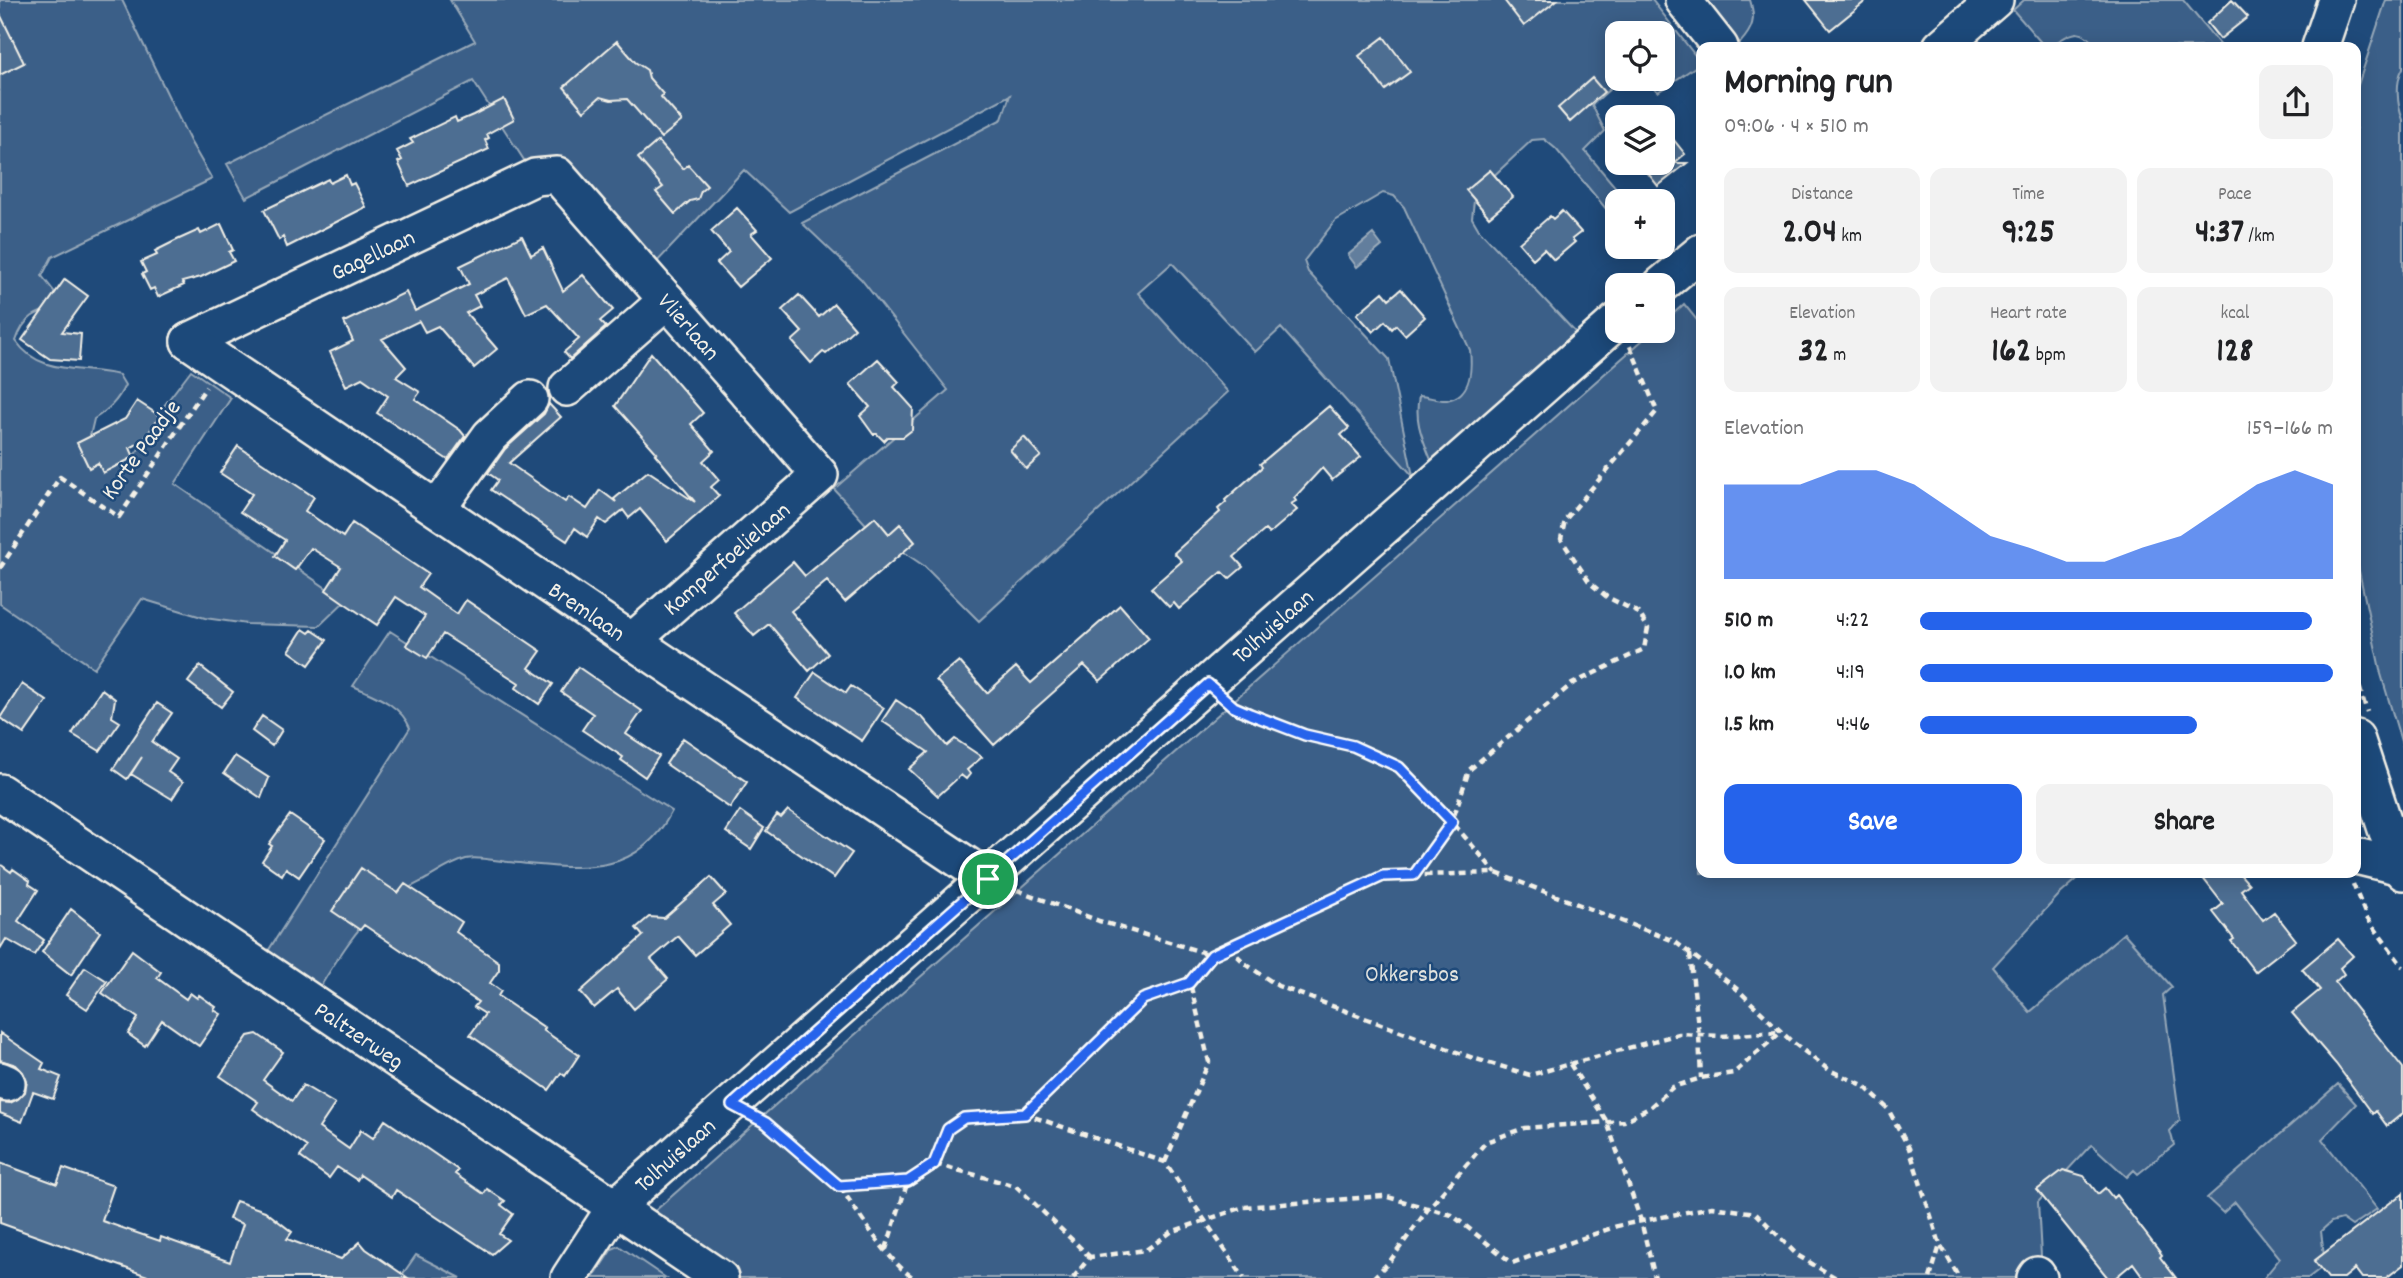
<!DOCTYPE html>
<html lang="en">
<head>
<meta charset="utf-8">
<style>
  :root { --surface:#fff; --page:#f2f2f2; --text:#202124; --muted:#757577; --accent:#2563eb }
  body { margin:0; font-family:Dekko,sans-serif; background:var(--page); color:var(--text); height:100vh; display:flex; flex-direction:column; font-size:26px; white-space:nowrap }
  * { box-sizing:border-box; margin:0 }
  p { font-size:23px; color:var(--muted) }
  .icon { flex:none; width:38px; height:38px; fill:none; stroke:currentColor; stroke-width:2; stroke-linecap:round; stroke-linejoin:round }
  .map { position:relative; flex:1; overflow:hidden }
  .drawer { position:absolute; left:1696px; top:42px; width:665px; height:836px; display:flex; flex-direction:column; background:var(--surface); border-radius:14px; box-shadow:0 4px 18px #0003 }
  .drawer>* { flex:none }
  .fabs { position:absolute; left:1605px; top:21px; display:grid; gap:14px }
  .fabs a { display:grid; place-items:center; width:70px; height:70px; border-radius:14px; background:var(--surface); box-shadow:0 4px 18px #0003; font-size:35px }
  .pin { position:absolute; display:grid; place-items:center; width:60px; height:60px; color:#fff; margin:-30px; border:4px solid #fff; border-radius:50%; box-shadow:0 2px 7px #0007 }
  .round { display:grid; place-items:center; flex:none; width:74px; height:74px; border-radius:14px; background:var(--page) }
  .head { display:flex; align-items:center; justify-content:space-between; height:119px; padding:0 28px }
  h1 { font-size:38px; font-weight:700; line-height:52px }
  .metrics { display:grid; grid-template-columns:repeat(3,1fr); gap:10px; height:119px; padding:7px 28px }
  .metrics div { display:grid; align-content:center; border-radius:14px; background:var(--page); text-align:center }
  .metrics b { font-size:35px; font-weight:700 }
  .metrics small { font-size:19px; font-weight:400 }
  .metrics p { font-size:19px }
  .chart { height:196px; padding:14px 28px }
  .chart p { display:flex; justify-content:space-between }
  .chart svg { width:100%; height:126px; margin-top:7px; fill:var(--accent); opacity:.7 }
  .primary-button { display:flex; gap:14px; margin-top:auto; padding:14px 28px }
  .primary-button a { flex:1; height:80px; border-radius:14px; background:var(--accent); color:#fff; font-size:28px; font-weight:700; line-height:80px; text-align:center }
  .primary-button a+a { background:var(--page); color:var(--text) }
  ul { padding:0 28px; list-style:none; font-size:23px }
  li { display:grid; grid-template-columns:112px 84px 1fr; align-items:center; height:52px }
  li i { height:18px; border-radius:9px; background:var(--accent) }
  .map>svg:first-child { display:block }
  .green { fill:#3a5f88; stroke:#97a8b8; stroke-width:2 }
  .water { fill:#627e9d; stroke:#9cacbb; stroke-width:2 }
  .building { fill:#4d6e92; stroke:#f4f1e8; stroke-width:2 }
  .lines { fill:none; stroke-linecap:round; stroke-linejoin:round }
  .minor-casing { stroke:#f4f1e8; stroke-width:40 }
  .path { stroke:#f4f1e8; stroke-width:4.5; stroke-dasharray:7 5; stroke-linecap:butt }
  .minor { stroke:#1f4a7a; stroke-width:35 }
  .route-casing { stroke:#fff; stroke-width:14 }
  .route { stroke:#2563eb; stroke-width:9 }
  .labels { text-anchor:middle; stroke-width:5; stroke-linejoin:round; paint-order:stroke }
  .street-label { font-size:24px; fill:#f4f1e8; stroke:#1f4a7a }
  .park-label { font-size:24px; fill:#e1e2de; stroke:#1f4a7a }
</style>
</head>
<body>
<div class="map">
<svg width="2403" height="1278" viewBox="0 0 2403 1278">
  <rect width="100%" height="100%" fill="#1f4a7a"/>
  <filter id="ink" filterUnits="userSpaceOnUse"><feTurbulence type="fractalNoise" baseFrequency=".0143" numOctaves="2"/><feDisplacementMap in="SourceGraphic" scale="14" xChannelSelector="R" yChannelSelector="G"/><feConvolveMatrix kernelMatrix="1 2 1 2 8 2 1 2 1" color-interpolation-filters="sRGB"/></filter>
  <g filter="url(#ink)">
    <path class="green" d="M0,0H122L190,141L212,179L52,257L42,276L64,304C38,312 25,314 16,341C40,376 82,366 119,375L125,385C118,401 108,410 94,419L90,436L94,451L133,457L146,439L160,411L191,370L231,398L175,484L345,601L319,626L247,624L205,618L142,599L94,668L0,604Z
      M450,0H1652L1701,63L1658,92L1645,79H1662V33H1617V79H1621L1592,105L1605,131L1585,151L1627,201H1617V222L1556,149L1544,139L1532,140L1485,184L1474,201L1472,218L1479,230L1576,333L1431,460C1422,437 1414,421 1419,396C1428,396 1439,401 1447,400C1472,396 1472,369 1470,350L1404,207L1394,196L1383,193L1335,221L1304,261L1308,272L1389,359L1413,476L1281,328L1255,352L1172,263L1138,293L1228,392L979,621L924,566L871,530L834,489L948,390L861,279L802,223L1002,119L1010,95L789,212L744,170L654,265L533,174L473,81L246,198L227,164L475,41Z
      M1706,0H1750C1756,19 1753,29 1740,43Z
      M2024,0H2183L2222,47H2096C2077,19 2066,41 2045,47L2013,10Z
      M2386,0H2403V68C2395,82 2397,105 2403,120V748L2381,674L2356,557V91Z
      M1684,304L1701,325V873H2084L2058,896L1993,967L2030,1012L2124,933L2172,987L2163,995L2180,1120L2170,1131L2174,1145L2138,1174L2134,1170L2127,1177L2092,1145L2089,1147L2038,1202L2041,1256L2023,1278H734L647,1218L1653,331H1662L1663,323Z
      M390,631L672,811C636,881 575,868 508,862C496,861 478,856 466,859C452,863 440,871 428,878C411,887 391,896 378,909C352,933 334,965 315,995L263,959L410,728C400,704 375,696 353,686Z
      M2338,1084L2356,1104L2322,1139L2377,1209L2352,1226L2342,1219L2331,1222L2321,1231L2325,1265L2308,1278H2264L2280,1258L2235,1202L2223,1213L2207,1198Z
      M619,1246L666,1278H593L612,1249Z
      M416,1255L461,1278H400Z"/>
    <path class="water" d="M1373,234L1382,246L1357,267L1348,255Z"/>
    <path class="building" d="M1504,0H1557L1524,26Z
      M1806,0H1867L1830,30Z
      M2232,0L2248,17L2220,39L2207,23Z
      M0,14L24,63L0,75Z
      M1384,37L1410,72L1385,90L1359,56Z
      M617,41L635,62L647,70L649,78L663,94L661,97L682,121L661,138L627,99L611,100L600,97L584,111L564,87Z
      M1592,78L1604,92L1570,122L1558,108Z
      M504,99L514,119L487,134L489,138L485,140L489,149L409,186L398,162L402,160L397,151L413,143L410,139L455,117L457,122L473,115Z
      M1662,125L1685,154L1674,163H1687L1658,186L1640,163H1662Z
      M658,141L683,169L688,165L707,186L701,191L698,199L690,201L675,214L656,192L663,187L638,158Z
      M1490,170L1513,197L1489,217L1466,190Z
      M346,175L350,185L354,183L366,207L287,247L283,237L279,240L264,210L328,179L330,183Z
      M737,208L757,230L751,234L772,258L738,287L717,263L729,252L711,231Z
      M1562,211L1581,232L1572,239L1575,242L1554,260L1544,249L1533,259L1519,243L1550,216L1553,219Z
      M221,224L233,250L229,252L234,261L201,277L182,282L184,285L158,297L154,288L150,290L142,274L146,272L141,262L157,255L155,251L177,240L199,230L201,234Z
      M522,236L531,255L543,248L563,291L583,275L613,310L600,321L606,327L570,359L564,352L579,339L547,304L526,314L508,278L474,295L480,306L466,313L497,349L474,368L438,326L425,332L419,321L382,339L406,367L396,377L420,392L415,399L460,430L465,436L448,460L377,413L388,396L362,378L346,386L330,352L353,341L344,322L406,292L415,311L469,284L460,266Z
      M65,279L88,296L62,332L81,334L79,361L50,359L22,340Z
      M1401,289L1425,317L1405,335L1396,325L1392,329L1385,321L1373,332L1357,314L1383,292L1389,299Z
      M799,295L819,317L834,304L855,328L826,354L823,352L811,363L792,341L802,332L782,310Z
      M651,353L703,413L691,424L714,451L703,461L719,480L711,487L719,496L667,541L640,509L629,518L623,510L606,524L599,519L587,537L575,528L567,541L491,490L498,480L488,473L505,449L544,414L549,404L561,417L509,463L565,502L569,497L587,509L600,490L616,502L614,499L648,471L695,502L655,454L657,453L615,406Z
      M878,359L899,382L894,387L913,408L912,430L903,437H888L884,441L877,434H873L860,416L870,407L850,384Z
      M137,401L160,416L143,441L130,448L134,457L103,473L98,463L89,468L77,443L125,419Z
      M1329,406L1349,428L1341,435L1361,457L1332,480L1322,468L1294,498L1296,501L1291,504L1297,510L1269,534L1265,530L1234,557L1243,567L1229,579L1222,572L1179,609L1174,603L1169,607L1151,588L1182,561L1174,553L1220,512L1218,509L1226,502L1225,500L1262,467L1260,464Z
      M1024,437L1041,456L1026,469L1010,450Z
      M238,446L314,497L305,511L343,537L352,523L428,574L419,587L457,614L466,600L541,651L529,668L553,684L539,704L516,688L519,683L443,634L427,658L406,645L425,616L396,597L377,625L343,602L326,590L341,567L311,548L295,570L275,556L285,540L240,512L252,494L220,473Z
      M875,517L889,534L900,524L915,542L845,602L827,581L791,611L828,654L809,671L769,624L754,636L734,613L793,562L805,576Z
      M1120,605L1149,638L1100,681L1084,665L994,745L936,680L959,661L987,693L1016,667L1031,683Z
      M303,629L309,633L312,630L327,640L309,665L289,651Z
      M200,666L233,692L221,707L188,682Z
      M578,667L642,711L626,734L659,756L645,777L621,760L623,757L582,730L593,714L561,692Z
      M815,672L846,693L851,686L884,708L862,741L797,698Z
      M22,684L47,701L24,734L0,718Z
      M102,689L115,699L112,717L120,722L100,751L72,734Z
      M896,700L923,718L947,746L955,739L982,757L967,770L970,774L966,779L961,775L938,796L909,769L928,752L882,721Z
      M157,703L172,713L152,742L177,759L168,772L183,782L172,799L131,774L142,757L127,779L113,769Z
      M262,716L282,730L272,746L252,731Z
      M683,738L747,782L730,808L666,764Z
      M235,756L269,778L261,798L224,773Z
      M788,810L852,853L834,878L766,831L777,815L781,818Z
      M740,811L764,828L751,849L726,832Z
      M290,815L325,839L299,877L286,868L282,875L262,861L272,846L269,844Z
      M0,864L11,872L13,869L30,881L29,884L38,890L18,921L44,940L34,955L6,939L0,949Z
      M361,868L398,893L405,884L462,922L456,932L499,962V970L490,983L501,991L498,996L545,1028L543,1030L579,1055L565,1076L561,1073L549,1090L470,1035L485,1014L474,1007L478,1002L364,925L360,930L332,911Z
      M2199,873H2239L2249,884L2241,890L2263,920L2274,912L2296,940L2255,972L2231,941L2234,939L2213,912L2223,904Z
      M711,877L726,894L713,905L730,925L695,955L678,936L651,959L668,979L634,1009L617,989L594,1008L580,992L643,936L636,928L649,917L664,918Z
      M71,909L100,932L71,975L42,952Z
      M2338,939L2353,956L2340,968L2344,974L2335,982L2403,1068V1113L2387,1126L2376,1111L2373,1114L2336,1064L2292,1013L2320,990L2302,969Z
      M132,950L161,972L157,978L186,999L190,993L197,998L199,995L216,1007L214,1010L221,1014L199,1046L162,1020L145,1046L128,1034L138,1018L102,993Z
      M85,967L107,981L87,1009L66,995Z
      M0,1033L44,1063L41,1069L61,1077L53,1099L33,1092L22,1122L0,1113V1102L10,1103L18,1099L25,1092L27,1081L23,1072L16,1065L0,1060Z
      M257,1034L283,1052L263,1080L292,1101L303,1085L335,1104L319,1128L349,1149L361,1130L373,1138L385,1120L458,1170L455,1174L484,1194L487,1189L505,1201L501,1205L513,1214L499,1234L508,1240L492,1254L396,1190L392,1197L360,1175L357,1180L337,1167L329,1178L300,1157L307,1147L253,1109L258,1102L220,1076L248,1036Z
      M0,1163L57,1184L63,1168L114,1186L102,1221L160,1241L161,1237L230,1262L243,1224L229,1219L236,1201L265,1211L292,1232L287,1239L341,1259L360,1242L366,1249L408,1278H153L0,1223Z
      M2063,1170L2084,1176L2098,1194L2105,1188L2113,1198L2116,1195L2162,1255L2160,1257L2176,1278H2144L2133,1263L2115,1278H2108L2037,1190Z
      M2403,1193V1265L2386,1278H2362L2355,1269L2344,1278H2328L2314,1261Z"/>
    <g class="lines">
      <defs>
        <g id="minor">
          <path d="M1683,0L1720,47"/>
          <path d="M1941,47L1995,0"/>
          <path d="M2320,47L2336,0"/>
          <path d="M1661,285L1701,252"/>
          <path id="s1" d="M189,341L535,177L557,175L820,475L632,641"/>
          <path id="s2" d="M189,341L632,641L988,879"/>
          <path d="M567,388L667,300"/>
          <path d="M438,508L490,436L530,399"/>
          <path d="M2356,738L2393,850L2403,872"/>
          <path id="s3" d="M0,792L720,1278"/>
          <path d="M2356,856L2401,867"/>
          <path d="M0,1080L7,1083"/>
          <path id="s4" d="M569,1278L615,1207L1617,321"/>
          <path d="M2035,1278L2037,1275L2039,1278"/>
        </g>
      </defs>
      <use href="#minor" class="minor-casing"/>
      <path class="path" d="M0,568L60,477L119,517L206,387
        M2356,676L2367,712
        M1228,702L1234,707L1305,735L1353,746L1399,767L1452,822L1496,873
        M1414,874L1452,822L1469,770L1572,684L1644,649L1648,628L1639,613L1607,597L1590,583L1561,539L1565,520L1657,411L1630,346
        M2353,884L2367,918L2403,967
        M1017,890L1099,921L1212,955
        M1228,947L1247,965L1278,986L1473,1058L1530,1075L1679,1034L1722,1036L1780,1032
        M1690,954L1699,1035L1701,1078
        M1570,1064L1607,1122L1641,1221L1655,1278
        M1025,1114L1143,999L1190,983L1212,955L1383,876L1496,873L1674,941L1737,989L1791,1041L1829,1070L1863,1085L1888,1109L1909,1148L1940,1244L1959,1277
        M757,1118L766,1123L839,1186L908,1181L935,1164L948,1129L964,1118L1025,1114L1165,1162L1244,1278
        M1165,1162L1209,1062L1190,983
        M935,1164L1016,1186L1090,1257
        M840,1187C855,1208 893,1269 915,1278
        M886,1249L908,1181
        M1073,1278L1090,1257L1146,1250L1171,1232L1244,1207L1384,1196L1452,1215L1512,1263L1617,1226L1712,1207L1756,1213L1797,1255L1836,1278
        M1373,1278L1390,1261L1428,1209L1486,1142L1524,1128L1624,1121L1649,1108L1673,1087L1701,1078L1734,1073L1781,1032
        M1930,1278L1940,1245"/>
      <use href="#minor" class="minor"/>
    </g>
  </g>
  <g class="lines" filter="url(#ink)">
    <defs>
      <path id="route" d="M1208,684L1234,707L1250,714L1305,735L1353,746L1399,767L1452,822L1414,875L1383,876L1212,955L1189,983L1143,999L1025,1114L964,1118L948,1129L934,1164L908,1181L839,1186L766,1123L732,1105Z"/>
    </defs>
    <use href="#route" class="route-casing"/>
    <use href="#route" class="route"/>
  </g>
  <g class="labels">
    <g class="street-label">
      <text dy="8" stroke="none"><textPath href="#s1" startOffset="203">Gagellaan</textPath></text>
      <text dy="8" stroke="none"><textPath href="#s1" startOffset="606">Vlierlaan</textPath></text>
      <text transform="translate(140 449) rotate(-54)" y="8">Korte Paadje</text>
      <text transform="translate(726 558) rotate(-41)" y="8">Kamperfoelielaan</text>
      <text dy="8" stroke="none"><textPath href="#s2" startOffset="481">Bremlaan</textPath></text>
      <text dy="8" stroke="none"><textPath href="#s4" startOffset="962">Tolhuislaan</textPath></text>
      <text dy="8" stroke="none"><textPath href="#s3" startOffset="434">Paltzerweg</textPath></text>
      <text dy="8" stroke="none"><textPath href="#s4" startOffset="164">Tolhuislaan</textPath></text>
    </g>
    <g class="park-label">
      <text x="1412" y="981">Okkersbos</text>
    </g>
  </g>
</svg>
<div class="fabs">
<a><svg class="icon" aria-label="locate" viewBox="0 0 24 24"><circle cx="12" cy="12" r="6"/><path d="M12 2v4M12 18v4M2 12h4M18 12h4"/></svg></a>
<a><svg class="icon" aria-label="layers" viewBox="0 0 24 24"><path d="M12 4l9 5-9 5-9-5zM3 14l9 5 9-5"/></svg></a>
<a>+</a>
<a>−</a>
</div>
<div class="pin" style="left:988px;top:879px;background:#1e9e55"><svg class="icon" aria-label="arrive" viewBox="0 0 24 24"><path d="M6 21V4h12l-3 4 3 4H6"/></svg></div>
<section class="drawer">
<div class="head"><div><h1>Morning run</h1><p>09:06 · 4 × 510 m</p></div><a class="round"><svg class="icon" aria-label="share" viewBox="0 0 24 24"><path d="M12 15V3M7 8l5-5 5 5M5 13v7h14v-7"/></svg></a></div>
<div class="metrics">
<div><p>Distance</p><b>2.04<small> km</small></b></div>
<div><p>Time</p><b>9:25</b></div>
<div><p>Pace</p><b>4:37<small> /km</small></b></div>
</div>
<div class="metrics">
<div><p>Elevation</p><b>32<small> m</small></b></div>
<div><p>Heart rate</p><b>162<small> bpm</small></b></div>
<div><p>kcal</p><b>128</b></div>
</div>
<div class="chart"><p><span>Elevation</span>159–166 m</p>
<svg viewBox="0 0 160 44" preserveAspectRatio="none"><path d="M0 44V11L10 11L20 11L30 6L40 6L50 11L60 20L70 29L80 33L90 38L100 38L110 33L120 29L130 20L140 11L150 6L160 11V44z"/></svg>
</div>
<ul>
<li><b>510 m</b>4:22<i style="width:95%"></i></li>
<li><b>1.0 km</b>4:19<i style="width:100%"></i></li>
<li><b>1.5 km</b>4:46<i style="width:67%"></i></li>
</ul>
<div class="primary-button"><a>Save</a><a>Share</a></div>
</section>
</div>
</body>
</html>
